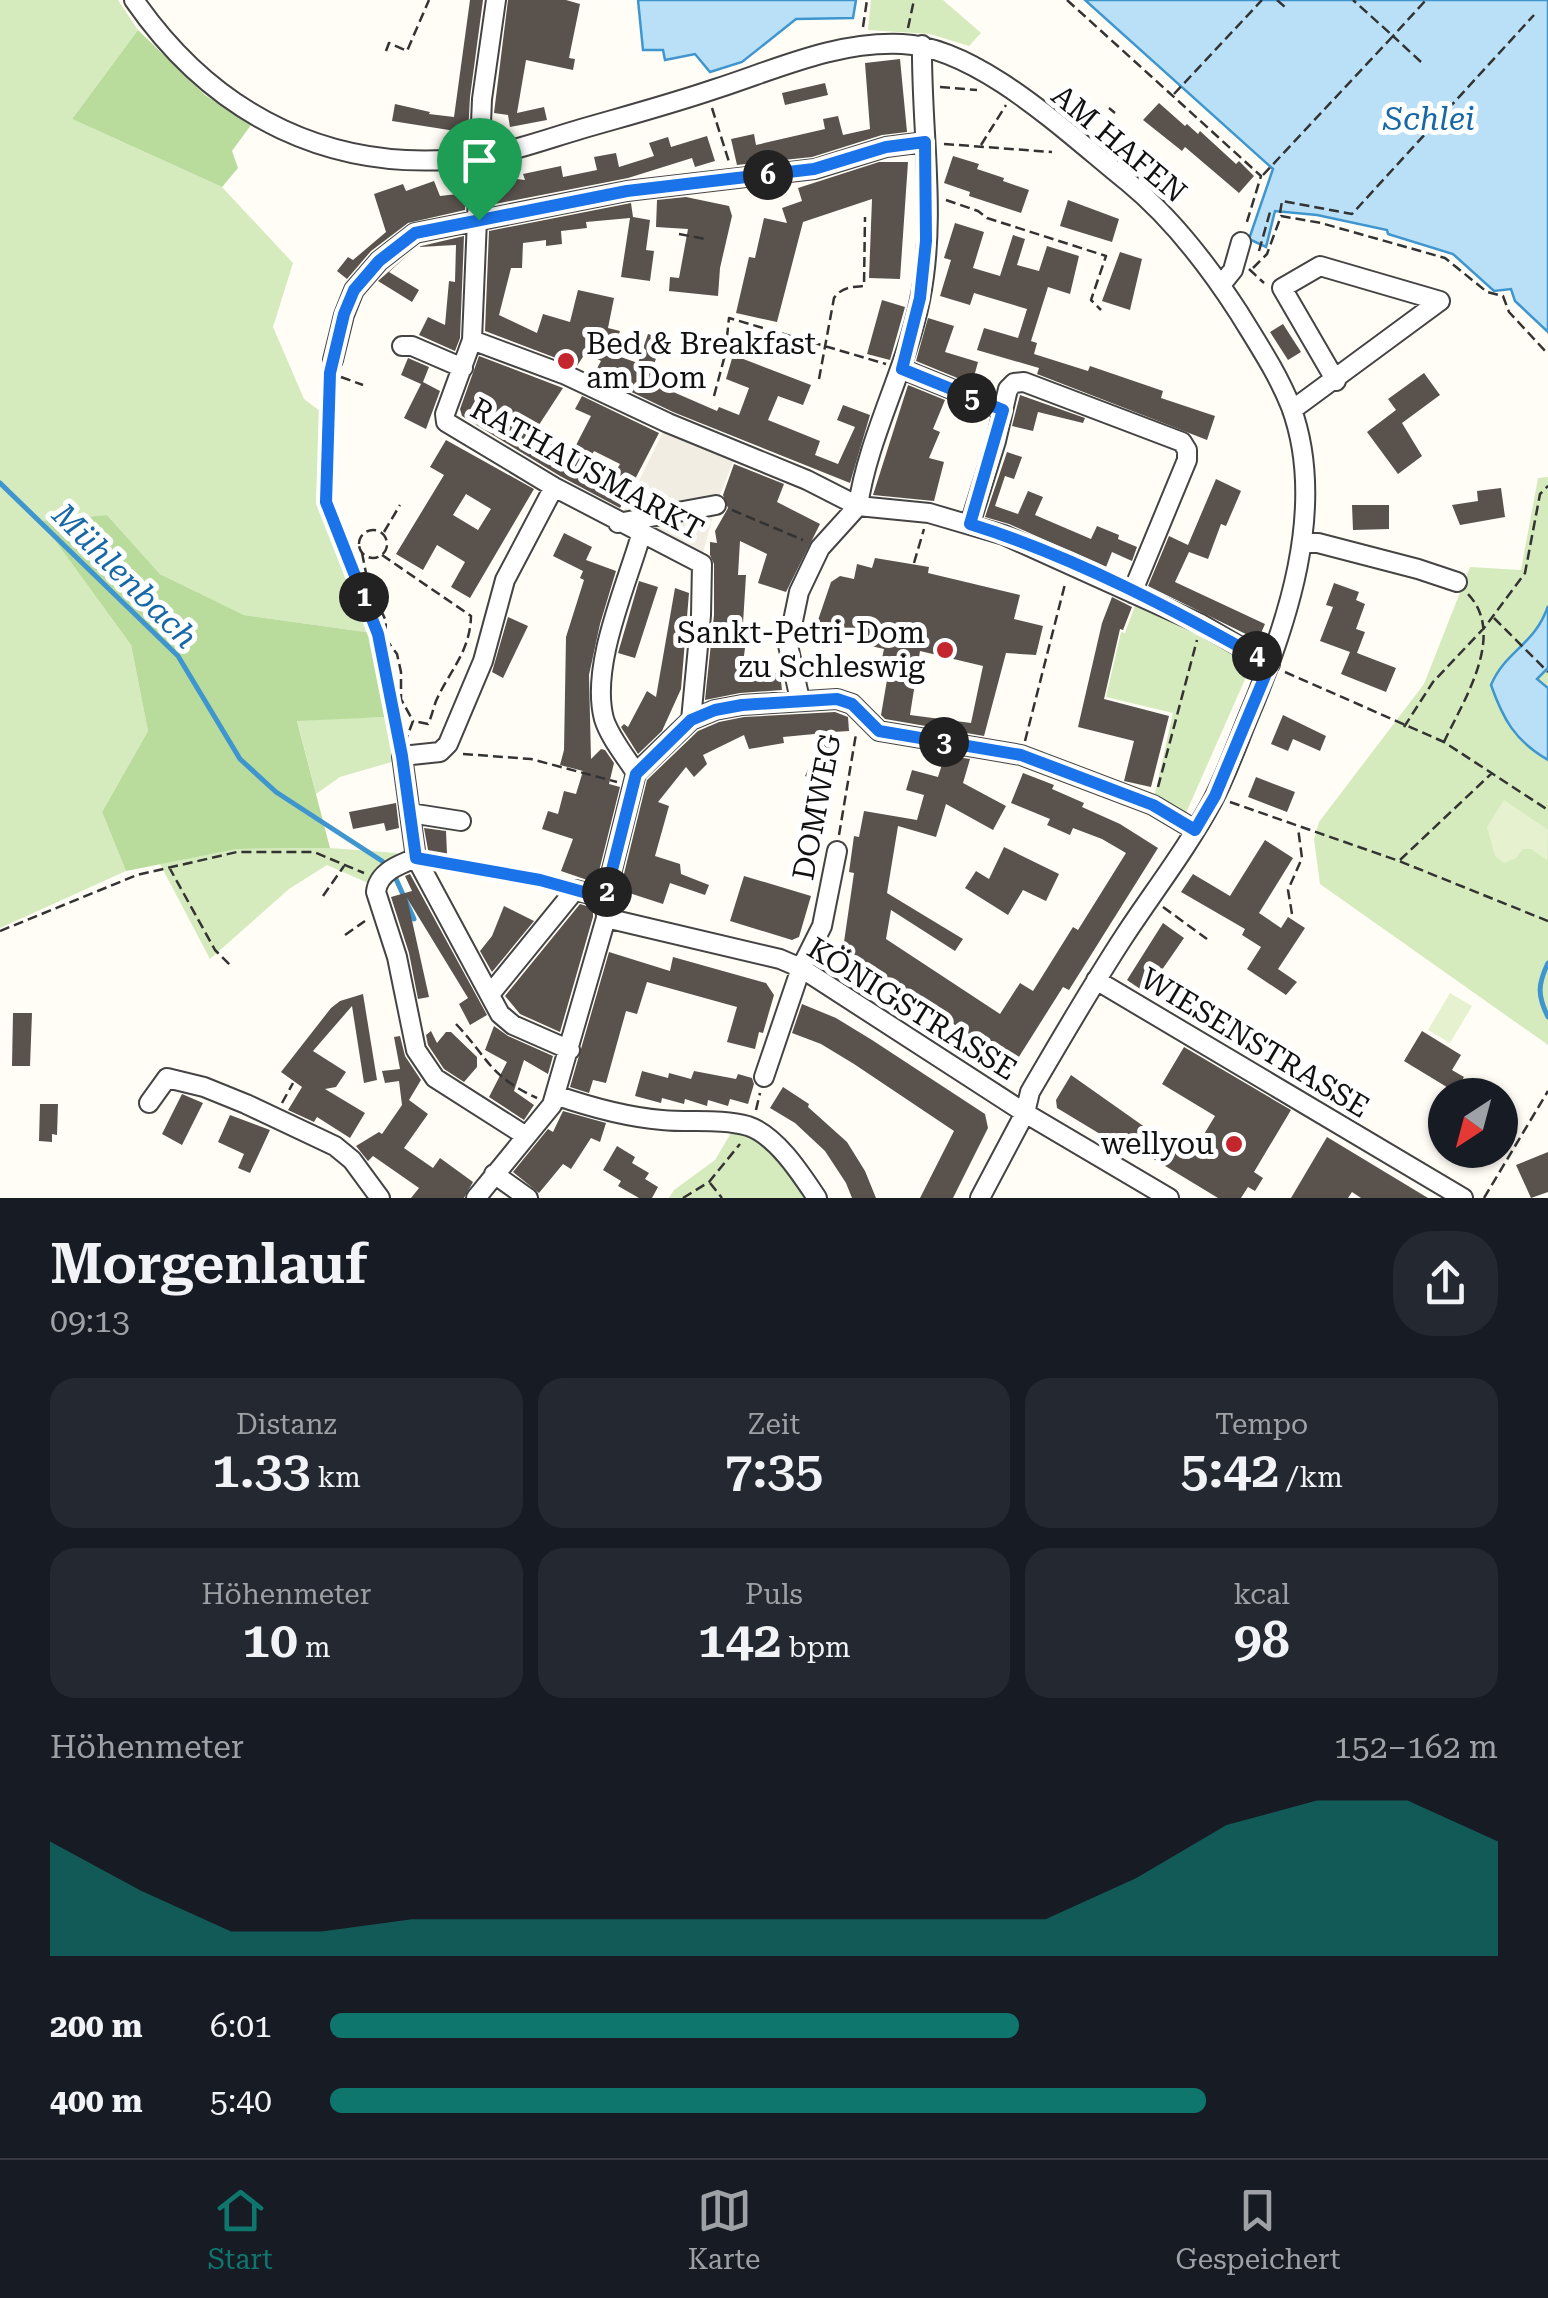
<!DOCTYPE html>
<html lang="de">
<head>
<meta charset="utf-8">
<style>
  :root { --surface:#171b24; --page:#242831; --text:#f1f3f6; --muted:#9ea1a6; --line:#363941; --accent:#0f766e }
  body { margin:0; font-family:"Roboto Serif",serif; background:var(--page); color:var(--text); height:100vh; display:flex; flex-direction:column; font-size:38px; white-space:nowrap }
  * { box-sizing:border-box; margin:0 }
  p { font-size:32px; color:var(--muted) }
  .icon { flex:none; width:55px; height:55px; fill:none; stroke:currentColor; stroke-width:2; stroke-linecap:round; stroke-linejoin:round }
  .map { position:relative; height:1198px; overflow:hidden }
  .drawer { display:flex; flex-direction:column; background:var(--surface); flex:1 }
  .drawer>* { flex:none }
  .needle { width:65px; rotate:216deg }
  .tools { position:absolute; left:1428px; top:1078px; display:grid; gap:20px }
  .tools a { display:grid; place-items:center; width:90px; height:90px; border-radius:50%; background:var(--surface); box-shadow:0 2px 8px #0004; font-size:50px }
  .pin { position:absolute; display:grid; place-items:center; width:85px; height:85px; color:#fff; margin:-102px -42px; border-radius:50% 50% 50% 0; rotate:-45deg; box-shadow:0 0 10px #0007 }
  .pin .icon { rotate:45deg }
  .km { position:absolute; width:50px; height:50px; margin:-25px; border-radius:50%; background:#222; color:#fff; font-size:28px; line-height:50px; text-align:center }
  .round { display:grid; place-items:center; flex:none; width:105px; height:105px; border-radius:40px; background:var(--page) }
  .head { display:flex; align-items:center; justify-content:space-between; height:170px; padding:0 50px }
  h1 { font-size:55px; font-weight:600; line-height:75px }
  .figures { display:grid; grid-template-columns:repeat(3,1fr); gap:15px; height:170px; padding:10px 50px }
  .figures div { display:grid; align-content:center; border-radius:25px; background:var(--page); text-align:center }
  .figures b { font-size:50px; font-weight:600 }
  .figures small { font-size:28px; font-weight:400 }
  .figures p { font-size:28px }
  .chart { height:280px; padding:20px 50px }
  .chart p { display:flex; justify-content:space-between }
  .chart svg { width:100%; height:180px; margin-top:10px; fill:var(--accent); opacity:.7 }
  ul { padding:0 50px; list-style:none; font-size:32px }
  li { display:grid; grid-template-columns:160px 120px 1fr; align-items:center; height:75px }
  li i { height:25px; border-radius:12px; background:var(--accent) }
  .dock { display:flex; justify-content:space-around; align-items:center; height:140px; border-top:2px solid var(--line); background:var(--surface); font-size:28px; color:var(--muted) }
  .dock a { display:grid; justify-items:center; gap:5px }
  .dock .selected { color:var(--accent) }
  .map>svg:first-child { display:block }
  .green { fill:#d5ebbd }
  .forest { fill:#b9dc9c }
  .pitch { fill:#e6f2cf }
  .plaza { fill:#f1ede2 }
  .water { fill:#b9e0f7; stroke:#3f96cf; stroke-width:2.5 }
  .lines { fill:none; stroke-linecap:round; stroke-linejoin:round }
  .stream { stroke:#3f96cf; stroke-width:5 }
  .building { fill:#5a524d; fill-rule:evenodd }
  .minor-casing { stroke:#444; stroke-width:22 }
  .path { stroke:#333; stroke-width:2.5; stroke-dasharray:10 5; stroke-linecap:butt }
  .minor { stroke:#fff; stroke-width:18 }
  .route-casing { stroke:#fff; stroke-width:20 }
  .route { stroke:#1a73e8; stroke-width:12 }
  .poi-dot { fill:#c4262e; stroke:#fff; stroke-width:4 }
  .labels { text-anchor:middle; stroke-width:10; stroke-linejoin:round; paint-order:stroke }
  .street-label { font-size:30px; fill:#111; stroke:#fff }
  .poi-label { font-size:30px; fill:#111; stroke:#fff; text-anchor:end }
  .water-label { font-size:32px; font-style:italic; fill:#1768a6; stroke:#fff }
</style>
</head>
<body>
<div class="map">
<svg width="1548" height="1198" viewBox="0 0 1548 1198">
  <rect width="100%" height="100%" fill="#fffdf5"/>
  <path class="green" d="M0,0H118L138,30L72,119L222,187L293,263L273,327L304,399L320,411L319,501L373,633L244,615L160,574L107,515L42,522L131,645L148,731L102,812L126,871L0,928Z
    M871,0H943L981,33L969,46L930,34L868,30Z
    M1548,477V1045L1320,884L1314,839L1319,822L1424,684L1470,567L1521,570L1538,478Z
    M1136,603L1254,659L1186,813L1154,798L1173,713L1106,697L1121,632L1125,633Z
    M386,717L395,761L340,777L316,794L297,720Z
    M330,848L397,853L368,883L327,865L289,889L210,959L160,864L237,849Z
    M735,1126L753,1131L814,1198H669L674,1190L715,1160Z"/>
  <path class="forest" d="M138,30L205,95L251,125L232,151L238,168L222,187L72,119Z
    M107,515L160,574L244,615L373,633L386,717L297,721L330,848L237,849L126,871L102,812L148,731L131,645L41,521Z"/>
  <path class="pitch" d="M1504,800L1548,830L1547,860L1531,849H1523L1516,858L1504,863L1495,856L1487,827Z
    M1450,993L1472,1006L1450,1043L1428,1030Z"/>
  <path class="plaza" d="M669,420L737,452L716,505L699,567L617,530L618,523Z"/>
  <path class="water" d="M638,0H856L853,18L796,19L742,62L710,72L695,54L665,60L663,50H643Z
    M1085,0H1548V332L1515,301L1511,289L1494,291L1453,254L1388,234L1387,230L1317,215L1275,211L1266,247L1249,239L1273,169Z
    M1548,606V668L1537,679L1548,688V760C1515,741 1503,719 1491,685C1505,651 1535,645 1548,606Z"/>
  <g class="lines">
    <path class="stream" d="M0,483L178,656L240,759L276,792L382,861L396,879L414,919
      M1548,963C1538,984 1537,995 1548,1017"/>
  </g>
  <path class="building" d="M470,0H483L470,97L468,133L392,121L395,104L430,112L429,114L454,117Z
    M508,0H566L580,4L569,58L575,59L573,70L526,60L517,113L544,107L547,120L510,127L508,115L494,113Z
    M900,59L907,132L882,135L812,157L737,165L731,139L754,134L756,145L825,129L823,119L838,116L843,135L870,129L865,63Z
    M825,83L828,95L785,105L782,93Z
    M1159,103L1185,126L1187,124L1198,134L1200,131L1236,164L1239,161L1254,176L1239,193L1185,147L1182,151L1143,120Z
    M707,136L715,161L695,167L692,158L628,178L490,205L491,176L525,180L523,174L561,166L563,177L597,170L594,157L616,153L619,167L654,156L649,143L668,137L671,147Z
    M953,156L979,164L977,169L1004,178L1003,181L1029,190L1021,213L969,196L970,192L944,183Z
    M879,162H908L900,279L869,278L872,199L803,222L777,322L736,313L749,257L755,258L764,218L787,223L782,208L802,201L798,188Z
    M434,181L440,196L466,193L465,210L408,223L371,251L347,279L337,271L348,257L353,260L386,232L374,194L403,184L406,191Z
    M686,197L729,206L732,216L720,268L718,296L669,291L670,277L679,278L688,229L656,227L657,200Z
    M1068,200L1119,219L1112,242L1060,226Z
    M631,203L633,217L650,220L646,250L654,251L650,281L621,277L630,218L586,222L587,228L561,231L562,244L546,246V240L523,243L522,268H511L499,315L537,333L543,314L570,322L578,290L614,298L608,328L620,331L612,354L638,363L648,334L663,339L648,381L717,411L719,407L739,415L749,388L726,379L733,355L811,385L803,405L778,396L768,420L820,441L815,455L838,464L855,427L837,420L843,405L870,415L850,483L673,412L594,374L601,361L586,352L577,366L485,331L489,231Z
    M955,223L984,232L973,268L1000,276L1013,235L1025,239L1017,265L1039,271L1047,246L1079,256L1070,294L1048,287L1031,341L1037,343L1034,354L1088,371L1090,366L1163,391L1161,398L1215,416L1207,440L1037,374L1039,368L977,350L984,328L1018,338L1027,309L974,293L970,305L940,296L951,260L944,258Z
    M464,236L460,338L455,351L419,335L428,317L445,325L449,281L455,282L456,245L417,247Z
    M411,252L389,272L419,290L412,302L378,281Z
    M1120,252L1142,259L1130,310L1102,301Z
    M882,300L905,307L890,360L867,354Z
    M928,318L954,326L945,352L978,362L972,384L916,361Z
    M1283,324L1301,352L1288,360L1270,332Z
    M479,356L563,388L533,434L555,446L557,442L573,451L591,416L575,409L582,396L659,433L620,508L560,476L462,416L460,409ZM594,451L620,464L606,489L581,476Z
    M408,358L429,367L423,382L440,391L426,429L404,418L421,384L401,375Z
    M1424,373L1440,395L1402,423L1422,456L1398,474L1367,432L1396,410L1388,399Z
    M908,385L945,400L933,429L940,432L929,458L944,462L934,501L873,495Z
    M1020,395L1085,418L1083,423L1038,412L1033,431L1012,426Z
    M446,440L534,489L470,598L451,587L465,562L437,545L423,570L396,554L444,475L430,467ZM466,494L491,509L478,530L453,515Z
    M1007,452L1022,457L1014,479L1005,476L995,506L1018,514L1028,491L1043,497L1035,515L1091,539L1097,526L1119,535L1118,539L1137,547L1132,561L1112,552L1106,567L1009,524L985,517Z
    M734,464L784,484L777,502L820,524L786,592L758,583L767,554L740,541L738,575H746L742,640L746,641L741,677L780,673L782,690L740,693L705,700L714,615V564L710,555V542L717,543L715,531L728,508L723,495Z
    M1216,479L1241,491L1226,526L1221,524L1208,559L1189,552L1175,582L1265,624L1258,640L1148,586L1169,536L1188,545Z
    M1501,488L1505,517L1460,525L1452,505L1478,501L1477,491Z
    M1352,505H1389V529L1353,530Z
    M564,533L592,547L586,560L616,571L600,624L589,675L591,759L601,749L605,750L614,763L609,784L620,787L596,883L561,871L573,839L542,829L548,811L558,814L564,791L576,794L583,771L560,765L564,750L566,637L584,580L580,578L583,571L553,556Z
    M875,558L929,567L928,573L1020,595L1014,619L1043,626L1036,655L1006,653L984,736L885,719L881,715L888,674L879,672L884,649L854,642L855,636L816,626L831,582L840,576L854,579L857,564L872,568ZM920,651L983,666L971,723L910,715Z
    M639,581L658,587L635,658L618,653Z
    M1334,583L1359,592L1356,600L1365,604L1356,629L1365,632L1357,653L1396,668L1386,692L1341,674L1350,652L1320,641L1333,607L1326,605Z
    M675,588L689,593L681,689L662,731L638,754L621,727L624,724L628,727L647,691L656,697Z
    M1112,597L1132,607L1123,630L1120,629L1104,699L1169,716L1151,787L1124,781L1134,741L1078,727L1102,623Z
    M508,617L528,626L503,678L492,672Z
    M835,712L848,717L849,731L833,732L836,757L840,759L827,787L805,776L825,733L783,737L784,743L749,749L744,735L703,755L707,764L694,777L686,767L658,802L669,806L655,856L680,864L681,874L709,885L705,895L670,883L663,904L620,890L647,780L698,731L719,722L744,717Z
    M1283,715L1326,736L1320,751L1293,739L1288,751L1271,744Z
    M945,755L970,759L963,783L1006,806L993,830L946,804L936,837L898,826L887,893L963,939L955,951L891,910L886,939L1000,1014L1020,983L1033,991L1073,927L1078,930L1126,853L1102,839L1073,828L1070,835L1047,825L1050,819L1011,803L1023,773L1054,785L1052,789L1084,803L1082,807L1120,824L1158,848L1069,990L1063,987L1015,1063L843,954L840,948L844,942L854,873L849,872L854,836L859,837L864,811L917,820L924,795L906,790L912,770L938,777Z
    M1256,777L1295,792L1287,812L1248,797Z
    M396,803L399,828L386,831L384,823L353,829L349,812Z
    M424,828L446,831L447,854L429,855Z
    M1265,840L1293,858L1259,913L1281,928L1288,917L1305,928L1278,969L1297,982L1286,995L1247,969L1261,947L1242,935L1245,929L1181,892L1193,874L1230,896Z
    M1004,847L1059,874L1046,901L1023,890L1008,915L965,888L976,871L989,879Z
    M410,874L487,1015L470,1025L459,1004L468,998L407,898L429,997L418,999L409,953L391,897L412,891L405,876Z
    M744,876L811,896L799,937L792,940L730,921Z
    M580,904L593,908V917L560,1032L520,1014L505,996Z
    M504,906L534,921L492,972L480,951L492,936Z
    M1163,923L1184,938L1146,993L1127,980Z
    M609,952L670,971L673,957L766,983L774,995L763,1033L759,1032L755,1049L727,1042L737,1007L647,982L637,1014L626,1011L606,1083L593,1080L589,1093L570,1087Z
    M363,994L377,1080L364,1083L352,1006L313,1051L346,1072L336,1087L325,1089L365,1113L350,1138L317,1117L314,1122L288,1110L302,1087L281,1072L331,1008L340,1001Z
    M802,1004L836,1018L872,1040L985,1114L988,1128L953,1198H920L954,1131L854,1064L821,1044L792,1033Z
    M13,1013H32L30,1066H12Z
    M494,1026L508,1036L553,1056L548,1074L524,1060L514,1091L534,1105L524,1120L489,1097L507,1062L485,1050Z
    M431,1031L437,1043L446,1032H451L477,1057V1067L464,1082L444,1069L428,1045L426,1035Z
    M1422,1031L1461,1055L1452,1070L1464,1077L1455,1092L1404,1061Z
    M400,1036L405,1056L421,1080L409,1100L428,1114L404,1148L433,1168L440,1158L473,1182L464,1198H411L419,1188L373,1156L368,1161L356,1146L379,1132L382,1134L402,1105L399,1081L385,1083L382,1071L400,1069L394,1037Z
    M1184,1047L1291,1110L1254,1172L1263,1178L1255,1191L1248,1187L1241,1198H1218L1119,1138L1115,1143L1057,1108L1056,1100L1071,1075L1149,1130L1147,1134L1189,1159L1215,1116L1162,1084Z
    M642,1071L668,1078L669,1073L691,1079L694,1071L736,1079L738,1074L752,1078L754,1084L748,1104L730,1099L728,1106L708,1100L707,1106L685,1099L684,1104L662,1098L661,1103L635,1096Z
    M783,1087L809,1104L808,1107L847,1142L865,1171L876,1198H852L846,1183L825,1151L795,1123L770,1108Z
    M182,1094L203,1103L182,1145L162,1134Z
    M40,1104H58L57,1135L52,1134V1142L39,1141Z
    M563,1111L606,1123L600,1142L591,1138L571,1169L563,1164L539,1193L513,1172L548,1129L553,1132Z
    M230,1115L270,1130L250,1173L238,1168L244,1154L218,1142Z
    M1327,1137L1428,1198H1361L1352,1192L1348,1198H1291Z
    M617,1146L635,1157L632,1163L649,1173L645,1179L658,1187L652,1198H639L618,1186L621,1181L603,1170Z
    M1548,1152V1192L1531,1198L1516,1165Z"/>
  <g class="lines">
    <defs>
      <path id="minor" d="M134,0C215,117 334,176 477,157C512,152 547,139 581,129C626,116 671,104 715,89C777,69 836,41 902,44C979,47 1069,135 1128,182C1173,219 1208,265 1239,313C1258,344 1278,374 1291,407C1328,508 1286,628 1247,720C1236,747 1226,775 1213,800C1188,847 1154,891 1125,935C1091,987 1061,1039 1030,1092L1025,1113L980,1198
        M496,0L482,99L472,340L445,414L446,422L554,487L702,564L701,615L691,720
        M1221,285L1233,270L1241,242
        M472,340L566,375L668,423L807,480L858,506L929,513L1004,535L1201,624L1270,664
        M402,346H412L463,368
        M333,360L344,315L354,290L379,261L415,233L627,191L815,169L886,147L925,142
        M902,369L1003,410
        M1292,410L1440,301L1320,266L1282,288L1336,381
        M554,487L505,580L483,661L448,744L440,752L402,756L416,858L500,1014L513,1025L570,1050
        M858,506C868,437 906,370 920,300C937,217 921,129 922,45
        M618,523L716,505
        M970,524L996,441L1008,389L1014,383L1024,382L1182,442L1187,450V460L1132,593
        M1302,543H1318L1418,569L1457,582
        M800,700L788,645L799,592L820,548L858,506
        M636,773C626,757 610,738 604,719C590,666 626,587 641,535
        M410,813L461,821
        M416,858C400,864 378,872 376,892L397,957L416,1050L435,1078L526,1136
        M606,918L780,959L801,968L1025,1113L1169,1198
        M1096,980L1463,1198
        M491,993L575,890L605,898
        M764,1077L801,968L822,926L837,851
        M555,1095C590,1107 625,1117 662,1120C690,1123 720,1118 748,1126C776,1135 801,1174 817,1198
        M149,1103L167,1078L204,1087L246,1104L335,1146L352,1160L380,1198
        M494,1174L528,1198
        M476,1198L552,1105L606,918L605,898L636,773L691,720L715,710L742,705L837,699L852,704L879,731L1021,755L1153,805L1195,830"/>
    </defs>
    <use href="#minor" class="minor-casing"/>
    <path class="path" d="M1067,0L1261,176L1246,225
      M1277,0L1285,7
      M863,27L867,0
      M908,28L914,0
      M386,51L389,43L407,51L429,0
      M1421,62L1393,36L1426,0
      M940,87L977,90
      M1174,94L1262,0
      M712,108L729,162
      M1109,108L1115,113
      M944,144L1052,152
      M981,145L1006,105
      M1263,175L1393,36L1353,0
      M946,200L978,211L987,218L1106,256L1091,300L1101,310
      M1280,213L1282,201L1352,214L1534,15
      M679,234L705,239
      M1259,251L1270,212
      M1253,268L1267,254L1281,216L1321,223L1445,258L1487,292L1503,296L1509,312L1548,354
      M1249,269L1264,283
      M330,377L326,502L378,634L399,741
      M341,377L363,385
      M819,379L834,298C842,287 851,287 864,286L865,217
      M714,396L725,355L729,318L886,364
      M732,510L803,540
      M359 544a14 14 0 1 1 28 0a14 14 0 1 1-28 0Z
      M384,532L400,505
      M362,553L368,583L386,621L385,638L397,654L401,672V699L413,721L407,737
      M382,555L471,616C470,652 450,670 436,701C433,709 432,716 428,724L413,721
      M914,563L924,529
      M1494,618L1548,672
      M1285,672L1444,742L1548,810
      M1404,727L1433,682L1485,627L1525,573L1540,494L1548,486
      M1025,741L1065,584
      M1444,742C1463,701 1507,635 1468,594
      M463,754L531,759L617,782
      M1158,787L1197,640
      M1230,802L1399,861L1548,921
      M839,835L856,734
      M437,860L557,885
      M1400,860L1492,773
      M169,867L215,950L230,965
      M323,896L344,866
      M1163,907L1207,939
      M1292,914L1288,890L1302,858L1298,828
      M0,931L137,875L237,852H314L364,873
      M345,935L365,921
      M456,1024C489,1059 489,1076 537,1098
      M282,1103L293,1083
      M756,1110L760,1093
      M710,1183L722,1198
      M683,1198L709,1182L740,1144
      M1484,1198L1548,1091"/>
    <use href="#minor" class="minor"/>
  </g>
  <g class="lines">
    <defs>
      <path id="route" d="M925,142L926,241L920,298L902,369L1003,410L970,524C1073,556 1177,611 1270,664L1215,796L1195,830L1153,805L1021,755L879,731L852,704L837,699L742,705L715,710L691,720L636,774L605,898L540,880L416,858L402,756L378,634L326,502L330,373L344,314L354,290L379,261L415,233L627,191L814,169L886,147Z"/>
    </defs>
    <use href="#route" class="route-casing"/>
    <use href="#route" class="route"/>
  </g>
  <g class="poi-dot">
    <circle cx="566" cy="361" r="10"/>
    <circle cx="945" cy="650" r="10"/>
    <circle cx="1234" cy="1144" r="10"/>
  </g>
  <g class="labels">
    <g class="street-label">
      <text transform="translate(1119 144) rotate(40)" y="10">AM HAFEN</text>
      <text transform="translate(587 469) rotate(29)" y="10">RATHAUSMARKT</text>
      <text transform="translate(817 807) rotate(-79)" y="10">DOMWEG</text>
      <text transform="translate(912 1009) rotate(32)" y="10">KÖNIGSTRASSE</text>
      <text transform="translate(1255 1043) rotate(31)" y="10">WIESENSTRASSE</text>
    </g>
    <g class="poi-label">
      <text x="586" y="354" text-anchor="start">Bed &amp; Breakfast<tspan x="586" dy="34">am Dom</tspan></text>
      <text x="925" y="643">Sankt-Petri-Dom<tspan x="925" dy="34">zu Schleswig</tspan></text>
      <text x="1214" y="1154">wellyou</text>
    </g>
    <g class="water-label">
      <text x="1429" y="130">Schlei</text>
      <text transform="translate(125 576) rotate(45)" y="11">Mühlenbach</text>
    </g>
  </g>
</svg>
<div class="tools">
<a><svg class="needle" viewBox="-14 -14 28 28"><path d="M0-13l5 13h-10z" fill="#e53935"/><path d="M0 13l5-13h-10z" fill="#9ea1a6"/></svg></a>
</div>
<div class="pin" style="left:479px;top:220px;background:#1e9e55"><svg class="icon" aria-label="arrive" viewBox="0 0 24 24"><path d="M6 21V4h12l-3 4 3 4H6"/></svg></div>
<b class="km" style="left:364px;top:597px">1</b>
<b class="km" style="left:607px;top:892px">2</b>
<b class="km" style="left:944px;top:742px">3</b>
<b class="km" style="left:1257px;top:656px">4</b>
<b class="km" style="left:972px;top:398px">5</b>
<b class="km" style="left:768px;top:175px">6</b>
</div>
<section class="drawer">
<div class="head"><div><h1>Morgenlauf</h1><p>09:13</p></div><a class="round"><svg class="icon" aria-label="share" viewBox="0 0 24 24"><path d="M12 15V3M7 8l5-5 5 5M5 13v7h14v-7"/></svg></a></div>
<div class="figures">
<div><p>Distanz</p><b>1.33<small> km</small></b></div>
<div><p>Zeit</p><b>7:35</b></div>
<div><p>Tempo</p><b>5:42<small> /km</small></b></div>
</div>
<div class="figures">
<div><p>Höhenmeter</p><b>10<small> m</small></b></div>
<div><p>Puls</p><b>142<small> bpm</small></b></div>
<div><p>kcal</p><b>98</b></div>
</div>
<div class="chart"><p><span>Höhenmeter</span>152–162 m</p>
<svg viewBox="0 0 160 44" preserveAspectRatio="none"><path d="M0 44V16L10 28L20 38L30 38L40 35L50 35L60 35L70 35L80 35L90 35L100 35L110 35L120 25L130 12L140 6L150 6L160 16V44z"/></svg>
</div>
<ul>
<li><b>200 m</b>6:01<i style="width:59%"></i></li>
<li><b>400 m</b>5:40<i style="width:75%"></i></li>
</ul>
</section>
<nav class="dock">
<a class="selected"><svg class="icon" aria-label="home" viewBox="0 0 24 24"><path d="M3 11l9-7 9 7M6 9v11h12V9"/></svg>Start</a>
<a><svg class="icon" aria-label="map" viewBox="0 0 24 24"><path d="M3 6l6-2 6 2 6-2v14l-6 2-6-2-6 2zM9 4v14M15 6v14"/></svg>Karte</a>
<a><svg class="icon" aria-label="saved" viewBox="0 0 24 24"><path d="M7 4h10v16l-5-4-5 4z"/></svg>Gespeichert</a>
</nav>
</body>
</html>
